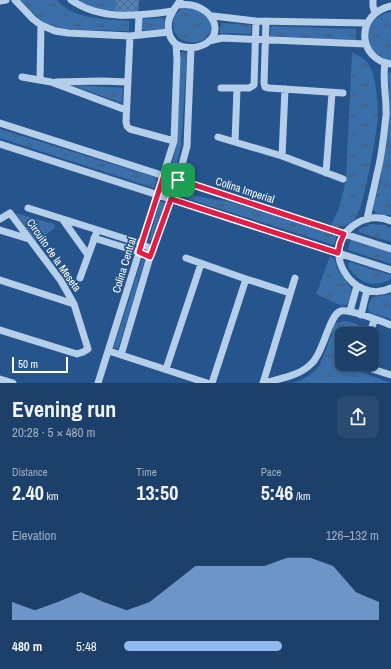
<!DOCTYPE html>
<html lang="en">
<head>
<meta charset="utf-8">
<style>
  :root { --surface:#1c406a; --page:#294b72; --text:#f1f3f6; --muted:#a0afc1; --line:#3a597e; --accent:#90b9f0 }
  body { margin:0; font-family:"Archivo Narrow",sans-serif; background:var(--page); color:var(--text); height:100vh; display:flex; flex-direction:column; font-size:15px; white-space:nowrap }
  * { box-sizing:border-box; margin:0 }
  p { font-size:13px; color:var(--muted) }
  .icon { flex:none; width:22px; height:22px; fill:none; stroke:currentColor; stroke-width:2; stroke-linecap:round; stroke-linejoin:round }
  .map { position:relative; height:383px; overflow:hidden }
  .drawer { display:flex; flex-direction:column; background:var(--surface); flex:1 }
  .drawer>* { flex:none }
  .controls { position:absolute; left:335px; top:327px; display:grid; gap:8px }
  .controls a { display:grid; place-items:center; width:44px; height:44px; border-radius:8px; background:var(--surface); box-shadow:0 2px 6px #0003,0 0 0 1px var(--line); font-size:20px }
  .scale { position:absolute; left:12px; bottom:10px; width:56px; box-sizing:border-box; padding-left:4px; border:2px solid #fff; border-top:0; font-size:11px; line-height:14px; white-space:nowrap; color:#fff; -webkit-text-stroke:3px #26558d; paint-order:stroke }
  .pin { position:absolute; display:grid; place-items:center; width:34px; height:34px; color:#fff; margin:-17px; border-radius:8px; box-shadow:0 2px 6px #0006 }
  .round { display:grid; place-items:center; flex:none; width:42px; height:42px; border-radius:8px; background:var(--page) }
  .summary { display:flex; align-items:center; justify-content:space-between; height:68px; padding:0 12px }
  h1 { font-size:22px; font-weight:700; line-height:30px }
  .figures { display:grid; grid-template-columns:repeat(3,1fr); gap:6px; height:68px; padding:4px 12px }
  .figures div { display:grid; align-content:center }
  .figures b { font-size:20px; font-weight:700 }
  .figures small { font-size:11px; font-weight:400 }
  .figures p { font-size:11px }
  .chart { height:112px; padding:8px 12px }
  .chart p { display:flex; justify-content:space-between }
  .chart svg { width:100%; height:72px; margin-top:4px; fill:var(--accent); opacity:.7 }
  ul { padding:0 12px; list-style:none; font-size:13px }
  li { display:grid; grid-template-columns:64px 48px 1fr; align-items:center; height:30px }
  li i { height:10px; border-radius:5px; background:var(--accent) }
  .map>svg:first-child { display:block }
  .grass { fill:url(#grass-tufts) }
  .park { fill:url(#park-dots) }
  .building { fill:url(#building-cross-hatch) }
  .lines { fill:none; stroke-linecap:round; stroke-linejoin:round }
  .minor { stroke:#b5ceea; stroke-width:7 }
  .route-casing { stroke:#fff; stroke-width:8 }
  .route { stroke:#e11d48; stroke-width:5 }
  .labels { text-anchor:middle; stroke-width:3.5; stroke-linejoin:round; paint-order:stroke }
  .street-label { font-size:11px; fill:#fff; stroke:#26558d }
</style>
</head>
<body>
<div class="map">
<svg width="391" height="383" viewBox="0 0 391 383">
  <defs>
    <pattern id="grass-tufts" width="24" height="20" patternUnits="userSpaceOnUse"><rect width="24" height="20" fill="#3a6fa9"/><path d="M3 7l-1-3M5 7V3M7 7l1-3M15 17l-1-3M17 17v-4M19 17l1-3" fill="none" stroke="#455a71"/></pattern>
    <pattern id="park-dots" width="8" height="8" patternUnits="userSpaceOnUse"><rect width="8" height="8" fill="#3a6fa9"/><path d="M2 2h.1M6 6h.1" fill="none" stroke="#455a71" stroke-width="1.8" stroke-linecap="round"/></pattern>
    <pattern id="building-cross-hatch" width="8" height="8" patternUnits="userSpaceOnUse"><rect width="8" height="8" fill="#5281b5"/><path d="M0 0l8 8M0 8l8-8" fill="none" stroke="#4f6986"/></pattern>
  </defs>
  <rect width="100%" height="100%" fill="#26558d"/>
  <path class="grass" d="M20,0H57C74,20 106,19 129,21V31L57,29L43,22Z
    M76,0H116L115,13L93,9Z
    M184,7L201,8C204,12 210,19 211,24C214,47 174,50 173,24C173,16 178,11 184,7Z
    M391,12V61C385,60 382,58 377,54C358,40 370,15 391,12Z
    M164,18V29L142,30V19Z
    M221,23L251,25V34L220,33Z
    M271,26L356,29V40L270,36Z
    M181,52L187,54L181,146L174,174L170,172L177,144Z
    M352,52C359,56 366,59 369,65C376,77 378,102 378,116C377,132 364,209 355,219C348,226 339,228 330,227L339,208L346,181Z
    M391,72V214C386,217 378,215 374,211L373,206L380,183L390,109L388,78V73Z
    M71,85L123,88L122,103Z
    M0,129L157,178L154,188L0,138Z
    M180,192L216,200L228,201L337,235L334,245L179,196Z
    M160,201L165,203L152,241L149,240Z
    M371,224L385,225L391,228V242L358,232L361,228Z
    M351,239L391,252V264L348,250Z
    M330,256L335,260L337,269L351,288L352,294L347,305L342,306L316,294Z
    M142,259L144,261L138,280L137,288L118,349L114,347Z
    M349,262L391,275V279C372,289 360,283 348,267Z
    M391,294V319L371,313L368,309C370,292 378,298 391,294Z
    M345,321L357,324L361,331V334H342V364H354L361,372L391,383H293C300,381 309,376 315,371C323,363 331,336 334,324Z"/>
  <path class="park" d="M15,213L54,224L55,228L36,242Z"/>
  <path class="building" d="M116,0H139L138,14L115,13Z"/>
  <g class="lines">
    <path class="minor" d="M15,0L33,19L41,25L55,31L68,33L130,36L169,32
      M71,0C101,21 138,16 173,11
      M373,0V6L375,13
      M0,1L6,0
      M178,5C214,0 230,39 197,47C190,48 182,48 176,44C167,37 166,22 172,13C174,8 178,5 180,0
      M391,6C355,14 357,59 391,64
      M213,16L256,21L366,23
      M266,21L264,83L265,87L269,88L343,93
      M138,35L139,16
      M130,36L126,122L127,126L130,129L174,141
      M209,41L222,38L366,44
      M22,77L51,82L126,110
      M40,80L41,25
      M56,82L102,81L127,82
      M221,88H249L254,85L256,21
      M0,123L391,249
      M218,137L282,156L343,179
      M235,142L237,89
      M0,144L391,270
      M282,156L285,89
      M326,173L332,93
      M28,208L142,244L153,250
      M0,219L10,213L61,281L74,304L88,349L83,352L77,354L0,330
      M367,219C370,204 374,189 377,174C382,155 384,135 386,115C387,98 382,81 385,63
      M63,220L88,255
      M391,221C381,216 368,217 359,222C314,246 353,307 391,288
      M0,230L29,239
      M94,238L139,252L150,257
      M186,258L246,279L290,293
      M80,278L96,234
      M0,280L74,304
      M350,311L357,286
      M361,315L367,290
      M370,334L374,320
      M109,351L207,383
      M121,355L150,257L178,180L187,146L191,48
      M365,364L372,369L391,375
      M166,369L201,264
      M0,379L13,383
      M98,383L174,141L177,59L176,44
      M212,383L246,279
      M263,383L295,278
      M264,383C281,378 300,376 312,363C324,352 329,314 341,311C351,309 380,321 391,325"/>
  </g>
  <g class="lines">
    <defs>
      <path id="route" d="M164,175L344,234L340,243L338,253L171,199L150,257L139,252Z"/>
    </defs>
    <use href="#route" class="route-casing"/>
    <use href="#route" class="route"/>
  </g>
  <g class="labels">
    <g class="street-label">
      <text transform="translate(245 190) rotate(18)" y="4">Colina Imperial</text>
      <text transform="translate(54 255) rotate(55)" y="4">Circuito de la Meseta</text>
      <text transform="translate(124 265) rotate(-73)" y="4">Colina Central</text>
    </g>
  </g>
</svg>
<div class="controls">
<a><svg class="icon" aria-label="layers" viewBox="0 0 24 24"><path d="M12 4l9 5-9 5-9-5zM3 14l9 5 9-5"/></svg></a>
</div>
<div class="scale">50 m</div>
<div class="pin" style="left:178px;top:180px;background:#1e9e55"><svg class="icon" aria-label="arrive" viewBox="0 0 24 24"><path d="M6 21V4h12l-3 4 3 4H6"/></svg></div>
</div>
<section class="drawer">
<div class="summary"><div><h1>Evening run</h1><p>20:28 · 5 × 480 m</p></div><a class="round"><svg class="icon" aria-label="share" viewBox="0 0 24 24"><path d="M12 15V3M7 8l5-5 5 5M5 13v7h14v-7"/></svg></a></div>
<div class="figures">
<div><p>Distance</p><b>2.40<small> km</small></b></div>
<div><p>Time</p><b>13:50</b></div>
<div><p>Pace</p><b>5:46<small> /km</small></b></div>
</div>
<div class="chart"><p><span>Elevation</span>126–132 m</p>
<svg viewBox="0 0 160 44" preserveAspectRatio="none"><path d="M0 44V33L10 38L20 33L30 27L40 33L50 38L60 33L70 22L80 11L90 11L100 11L110 11L120 6L130 6L140 11L150 27L160 33V44z"/></svg>
</div>
<ul>
<li><b>480 m</b>5:48<i style="width:62%"></i></li>
</ul>
</section>
</body>
</html>
